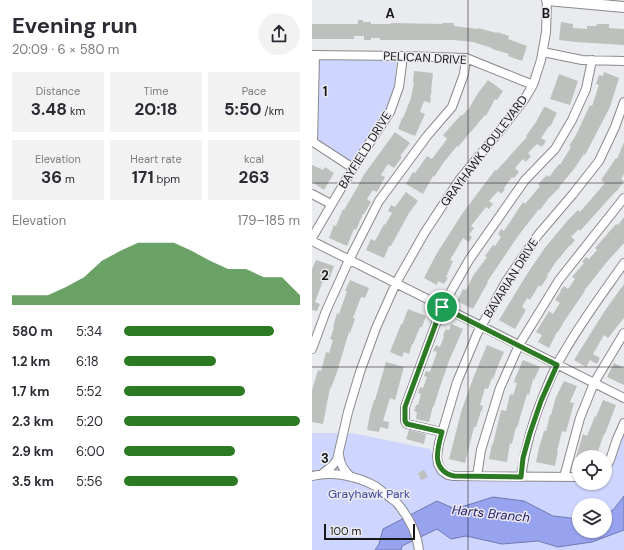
<!DOCTYPE html>
<html lang="en">
<head>
<meta charset="utf-8">
<style>
  :root { --surface:#fff; --page:#f2f2f3; --text:#2b2b33; --muted:#7c7c81; --accent:#2c7a23 }
  body { margin:0; font-family:"DM Sans",sans-serif; background:var(--page); color:var(--text); height:100vh; display:flex; flex-direction:column; font-size:15px; white-space:nowrap }
  * { box-sizing:border-box; margin:0 }
  p { font-size:13px; color:var(--muted) }
  .icon { flex:none; width:22px; height:22px; fill:none; stroke:currentColor; stroke-width:2; stroke-linecap:round; stroke-linejoin:round }
  .map { position:relative; flex:1; overflow:hidden }
  .drawer { display:flex; flex-direction:column; background:var(--surface); width:312px }
  .drawer>* { flex:none }
  .buttons { position:absolute; left:260px; top:450px; display:grid; gap:8px }
  .buttons a { display:grid; place-items:center; width:40px; height:40px; border-radius:50%; background:var(--surface); box-shadow:0 1px 3px #0004; font-size:20px }
  .scale { position:absolute; left:12px; bottom:10px; width:91px; box-sizing:border-box; padding-left:4px; border:2px solid #181819; border-top:0; font-size:11px; line-height:14px; white-space:nowrap; color:#181819; -webkit-text-stroke:3px #eaebee; paint-order:stroke }
  .pin { position:absolute; display:grid; place-items:center; width:34px; height:34px; color:#fff; margin:-17px; border:2px solid #fff; border-radius:50%; box-shadow:0 1px 4px #0007 }
  .round { display:grid; place-items:center; flex:none; width:42px; height:42px; border-radius:21px; background:var(--page) }
  .summary { display:flex; align-items:center; justify-content:space-between; height:68px; padding:0 12px }
  h1 { font-size:22px; font-weight:700; line-height:30px }
  .figures { display:grid; grid-template-columns:repeat(3,1fr); gap:6px; height:68px; padding:4px 12px }
  .figures div { display:grid; align-content:center; border-radius:0px; background:var(--page); text-align:center }
  .figures b { font-size:17px; font-weight:700 }
  .figures small { font-size:11px; font-weight:400 }
  .figures p { font-size:11px }
  .chart { height:112px; padding:8px 12px }
  .chart p { display:flex; justify-content:space-between }
  .chart svg { width:100%; height:72px; margin-top:4px; fill:var(--accent); opacity:.7 }
  ul { padding:0 12px; list-style:none; font-size:13px }
  li { display:grid; grid-template-columns:64px 48px 1fr; align-items:center; height:30px }
  li i { height:10px; border-radius:5px; background:var(--accent) }
  main { display:flex; flex:1; min-height:0 }
  .map>svg:first-child { display:block }
  .green { fill:#ced5fe; fill-rule:evenodd }
  .water { fill:#98a3ef; stroke:#7279af }
  .building { fill:#bdc0bd }
  .lines { fill:none; stroke-linecap:round; stroke-linejoin:round }
  .minor-casing { stroke:#898a8d; stroke-width:10 }
  .major-casing { stroke:#898a8d; stroke-width:12 }
  .minor { stroke:#fff; stroke-width:8 }
  .major { stroke:#fff; stroke-width:10 }
  .route-casing { stroke:#fff; stroke-width:8 }
  .route { stroke:#2c7a23; stroke-width:5 }
  .grid { fill:none; stroke:#181819; stroke-width:1; stroke-opacity:0.55 }
  .labels { text-anchor:middle; stroke-width:3; stroke-linejoin:round; paint-order:stroke }
  .street-label { font-size:12px; fill:#181819; stroke:#eaebee }
  .park-label { font-size:12px; fill:#4347a0; stroke:#eaebee }
  .water-label { font-size:13px; font-style:italic; fill:#20186f; stroke:#eaebee }
  .grid-label { font-size:13px; text-anchor:middle; font-weight:bold; fill:#181819; stroke:#eaebee; stroke-width:3; stroke-linejoin:round; paint-order:stroke }
</style>
</head>
<body>
<main>
<section class="drawer">
<div class="summary"><div><h1>Evening run</h1><p>20:09 · 6 × 580 m</p></div><a class="round"><svg class="icon" aria-label="share" viewBox="0 0 24 24"><path d="M12 15V3M7 8l5-5 5 5M5 13v7h14v-7"/></svg></a></div>
<div class="figures">
<div><p>Distance</p><b>3.48<small> km</small></b></div>
<div><p>Time</p><b>20:18</b></div>
<div><p>Pace</p><b>5:50<small> /km</small></b></div>
</div>
<div class="figures">
<div><p>Elevation</p><b>36<small> m</small></b></div>
<div><p>Heart rate</p><b>171<small> bpm</small></b></div>
<div><p>kcal</p><b>263</b></div>
</div>
<div class="chart"><p><span>Elevation</span>179–185 m</p>
<svg viewBox="0 0 160 44" preserveAspectRatio="none"><path d="M0 44V38L10 38L20 38L30 33L40 27L50 17L60 11L70 6L80 6L90 6L100 11L110 17L120 22L130 22L140 27L150 27L160 38V44z"/></svg>
</div>
<ul>
<li><b>580 m</b>5:34<i style="width:85%"></i></li>
<li><b>1.2 km</b>6:18<i style="width:52%"></i></li>
<li><b>1.7 km</b>5:52<i style="width:69%"></i></li>
<li><b>2.3 km</b>5:20<i style="width:100%"></i></li>
<li><b>2.9 km</b>6:00<i style="width:63%"></i></li>
<li><b>3.5 km</b>5:56<i style="width:65%"></i></li>
</ul>
</section>
<div class="map">
<svg width="312" height="550" viewBox="0 0 312 550">
  <rect width="100%" height="100%" fill="#eaebee"/>
  <path class="green" d="M6,59L84,60C84,76 83,94 76,109C67,126 51,146 39,163L5,141Z
    M312,430V550H0V433H40L118,449C120,453 121,457 122,462C124,473 133,476 143,480L267,481V483H293V474C303,466 308,443 312,430ZM267,505H293V531H267Z"/>
  <path class="water" d="M312,496V530L280,542L246,547L226,541L190,544L154,536L139,539L125,529L90,546L89,550H63L67,544L71,529L125,501L143,509L181,497L212,501L241,516L267,519V531H293V514L301,510Z"/>
  <path class="building" d="M46,20H51V22H59V24H79V23L130,24V23H142V26L166,29V28L185,33V32L197,36L196,39L215,46L210,61L196,56L197,54L180,49V48L161,42L141,40H68V38H59V40H52V36H42V39H0V24H46Z
    M249,22L261,24V28L275,29V26H284L285,24H297V28L312,29V45L264,42L247,40Z
    M102,71L121,73L119,91H120L118,97L119,98L118,103L112,101L108,112L113,114L103,136L86,129L90,118H91L99,98L102,82H101Z
    M292,72L307,78L298,107L273,155L272,154L262,169L247,187H248L236,199L228,210L227,209L206,236L175,282H176L161,309L145,301L151,289L154,290L161,276L175,257L173,256L181,245L183,246L189,237L186,234L189,229L192,231L211,202L213,204L228,186L226,184L235,175L237,177L247,164L248,165L259,147L257,146L264,135L278,105L280,106L287,85L284,84L287,75L291,76Z
    M247,74L266,81L258,105L238,99Z
    M176,80L191,91L185,100L183,99L174,116L173,115L146,147L145,146L132,162L122,177L121,176L111,194L94,184L101,172L103,173L115,156L120,159L135,139L131,135L149,115L150,116L155,110H156L166,93Z
    M232,107H234L245,113L238,127L237,126L229,138L234,141L230,147L225,144L216,153L219,156L214,162L211,159L203,168L207,172L202,178L200,177L192,188L193,189L189,194L186,191L177,201L181,204L177,209L174,207L159,226L162,228L157,235L160,237L157,242L151,238L138,260L141,261L134,277L136,278L132,284L126,281L125,285L112,278L125,253L150,214L183,170L184,171L215,137L214,136L224,122Z
    M83,132L98,143L88,156L90,157L82,168L76,164L69,175L73,177L65,192L61,190L55,199L59,202L52,214H51L44,230L42,229L35,246L17,238L22,225L24,226L31,209L32,210L45,188L51,176Z
    M312,142V174L309,179L312,181L305,191H304L268,231L267,229L259,237L263,240L258,246V245L244,262L235,275L236,276L229,287L227,285L218,300L215,298L210,307L214,310L203,329L187,320L215,274L232,249L256,220L266,210L268,212L293,183L289,180L304,158L305,159Z
    M0,165L11,170L13,167L22,173L12,190L0,182Z
    M94,192L106,201L97,213L79,246H77L72,258L54,250L59,239L63,241L72,224L73,225L80,213L76,211L79,205L83,207Z
    M312,217V243L294,263L272,291H273L253,320L246,332H245L237,348L226,342L230,335L224,332L237,311L241,314L248,303L243,300L249,291H248L252,286L256,289L263,279L260,277L272,263L270,262L274,257L277,259L285,250L283,248L304,224L306,225Z
    M4,260L22,266L17,280L12,278L3,302L8,304L5,311L0,310V269Z
    M38,280L57,288L53,298L49,297L41,318L43,319L38,333L37,332L25,372L19,388H18L11,424L0,422V390L6,370L9,371L14,352L17,353L21,340L18,339L22,328L21,327L25,313L27,314L35,291H33Z
    M312,284V318L307,324L296,338L292,335L281,354L288,358L285,364L278,360L274,367L262,360L292,312Z
    M96,309L114,316L110,327H108L101,344H100L97,354L92,352L90,357L78,352L89,324L90,325Z
    M139,324L151,329L137,361L127,390L122,406H121L117,422L104,419L105,412L102,411L104,405H106L109,394L106,393L108,387L111,388L115,377L112,376L114,371L118,372L125,352L121,351L124,345L128,347L132,336L131,335L134,329L137,330Z
    M175,345L192,352L187,363L181,379L180,378L176,389L173,388L168,405L171,406L170,411H169L164,427H162L153,463L137,459L150,409L162,376Z
    M211,360L228,367L222,380L221,379L217,395L215,394L205,428L204,427L200,444L198,443L195,462L177,459L180,444H181L189,410L194,411L198,394L201,395L205,383L202,382L204,376Z
    M74,362L92,367L83,400L78,398L71,421L77,422L76,429L68,427L67,432L55,430L58,414L62,400H63Z
    M302,363L312,368V385L295,377Z
    M252,381L265,386L258,402L262,403L254,432L250,431L245,451H246L243,466L224,462L227,448L232,431H234L238,415H239L244,397Z
    M291,400L304,405L293,434H292L284,457H264L271,434L275,436L283,416L284,417Z
    M97,430L114,434L112,444L94,439Z
    M112,470L116,477L109,480L106,473Z"/>
  <g class="lines">
    <defs>
      <path id="minor" d="M231,52L270,60L312,61
        M0,55L91,56L154,58L221,85
        M3,55L1,142L41,168
        M0,194L19,204
        M0,238L41,168L78,112L87,87L91,56
        M0,241L312,398
        M0,349L14,311L37,260L67,201L115,136L140,107L152,74L154,58
        M130,432L95,424L93,421V407L130,307L157,260L213,180L243,149L260,120L274,89L280,60
        M27,455C28,464 32,471 39,477
        M293,469L298,460L305,439L312,423
        M10,474L20,466L25,460L36,412L48,372L64,328L84,283L113,232L148,179L191,127L212,100L221,85L229,60L234,32L235,0
        M0,476C20,471 45,476 63,486C67,489 71,492 75,495C78,498 82,500 85,503C96,516 105,533 107,550
        M165,476L169,450L188,388L207,345L247,280L312,198
        M209,477C213,447 222,417 234,389C239,377 244,365 251,354C269,322 291,293 312,263
        M252,477L268,418L282,383L312,333
        M267,477L142,476L136,475L130,471L126,464L125,456L127,443L145,382L165,334L195,280L226,235L261,194L287,161L303,127L312,102"/>
      <path id="major" d="M235,0L312,7"/>
    </defs>
    <use href="#minor" class="minor-casing"/>
    <use href="#major" class="major-casing"/>
    <use href="#minor" class="minor"/>
    <use href="#major" class="major"/>
  </g>
  <g class="lines">
    <defs>
      <path id="route" d="M130,307L245,365L229,401L218,433L211,458L209,477L142,476C119,470 125,450 130,432L95,424L93,421V407Z"/>
    </defs>
    <use href="#route" class="route-casing"/>
    <use href="#route" class="route"/>
  </g>
  <path class="grid" d="M156,0V550M0,183H312M0,367H312"/>
  <g class="labels">
    <g class="street-label">
      <text transform="translate(113 58) rotate(3)" y="4">PELICAN DRIVE</text>
      <text transform="translate(53 150) rotate(-58)" y="4">BAYFIELD DRIVE</text>
      <text transform="translate(172 151) rotate(-53)" y="4">GRAYHAWK BOULEVARD</text>
      <text transform="translate(199 278) rotate(-58)" y="4">BAVARIAN DRIVE</text>
    </g>
    <g class="park-label">
      <text x="57" y="498">Grayhawk Park</text>
    </g>
    <g class="water-label">
      <text transform="translate(179 513) rotate(6)" y="5">Harts Branch</text>
    </g>
  </g>
  <g class="grid-label">
    <text x="78" y="18">A</text>
    <text x="234" y="18">B</text>
    <text x="13" y="96">1</text>
    <text x="13" y="280">2</text>
    <text x="13" y="463">3</text>
  </g>
</svg>
<div class="buttons">
<a><svg class="icon" aria-label="locate" viewBox="0 0 24 24"><circle cx="12" cy="12" r="6"/><path d="M12 2v4M12 18v4M2 12h4M18 12h4"/></svg></a>
<a><svg class="icon" aria-label="layers" viewBox="0 0 24 24"><path d="M12 4l9 5-9 5-9-5zM3 14l9 5 9-5"/></svg></a>
</div>
<div class="scale">100 m</div>
<div class="pin" style="left:130px;top:307px;background:#1e9e55"><svg class="icon" aria-label="arrive" viewBox="0 0 24 24"><path d="M6 21V4h12l-3 4 3 4H6"/></svg></div>
</div>
</main>
</body>
</html>
